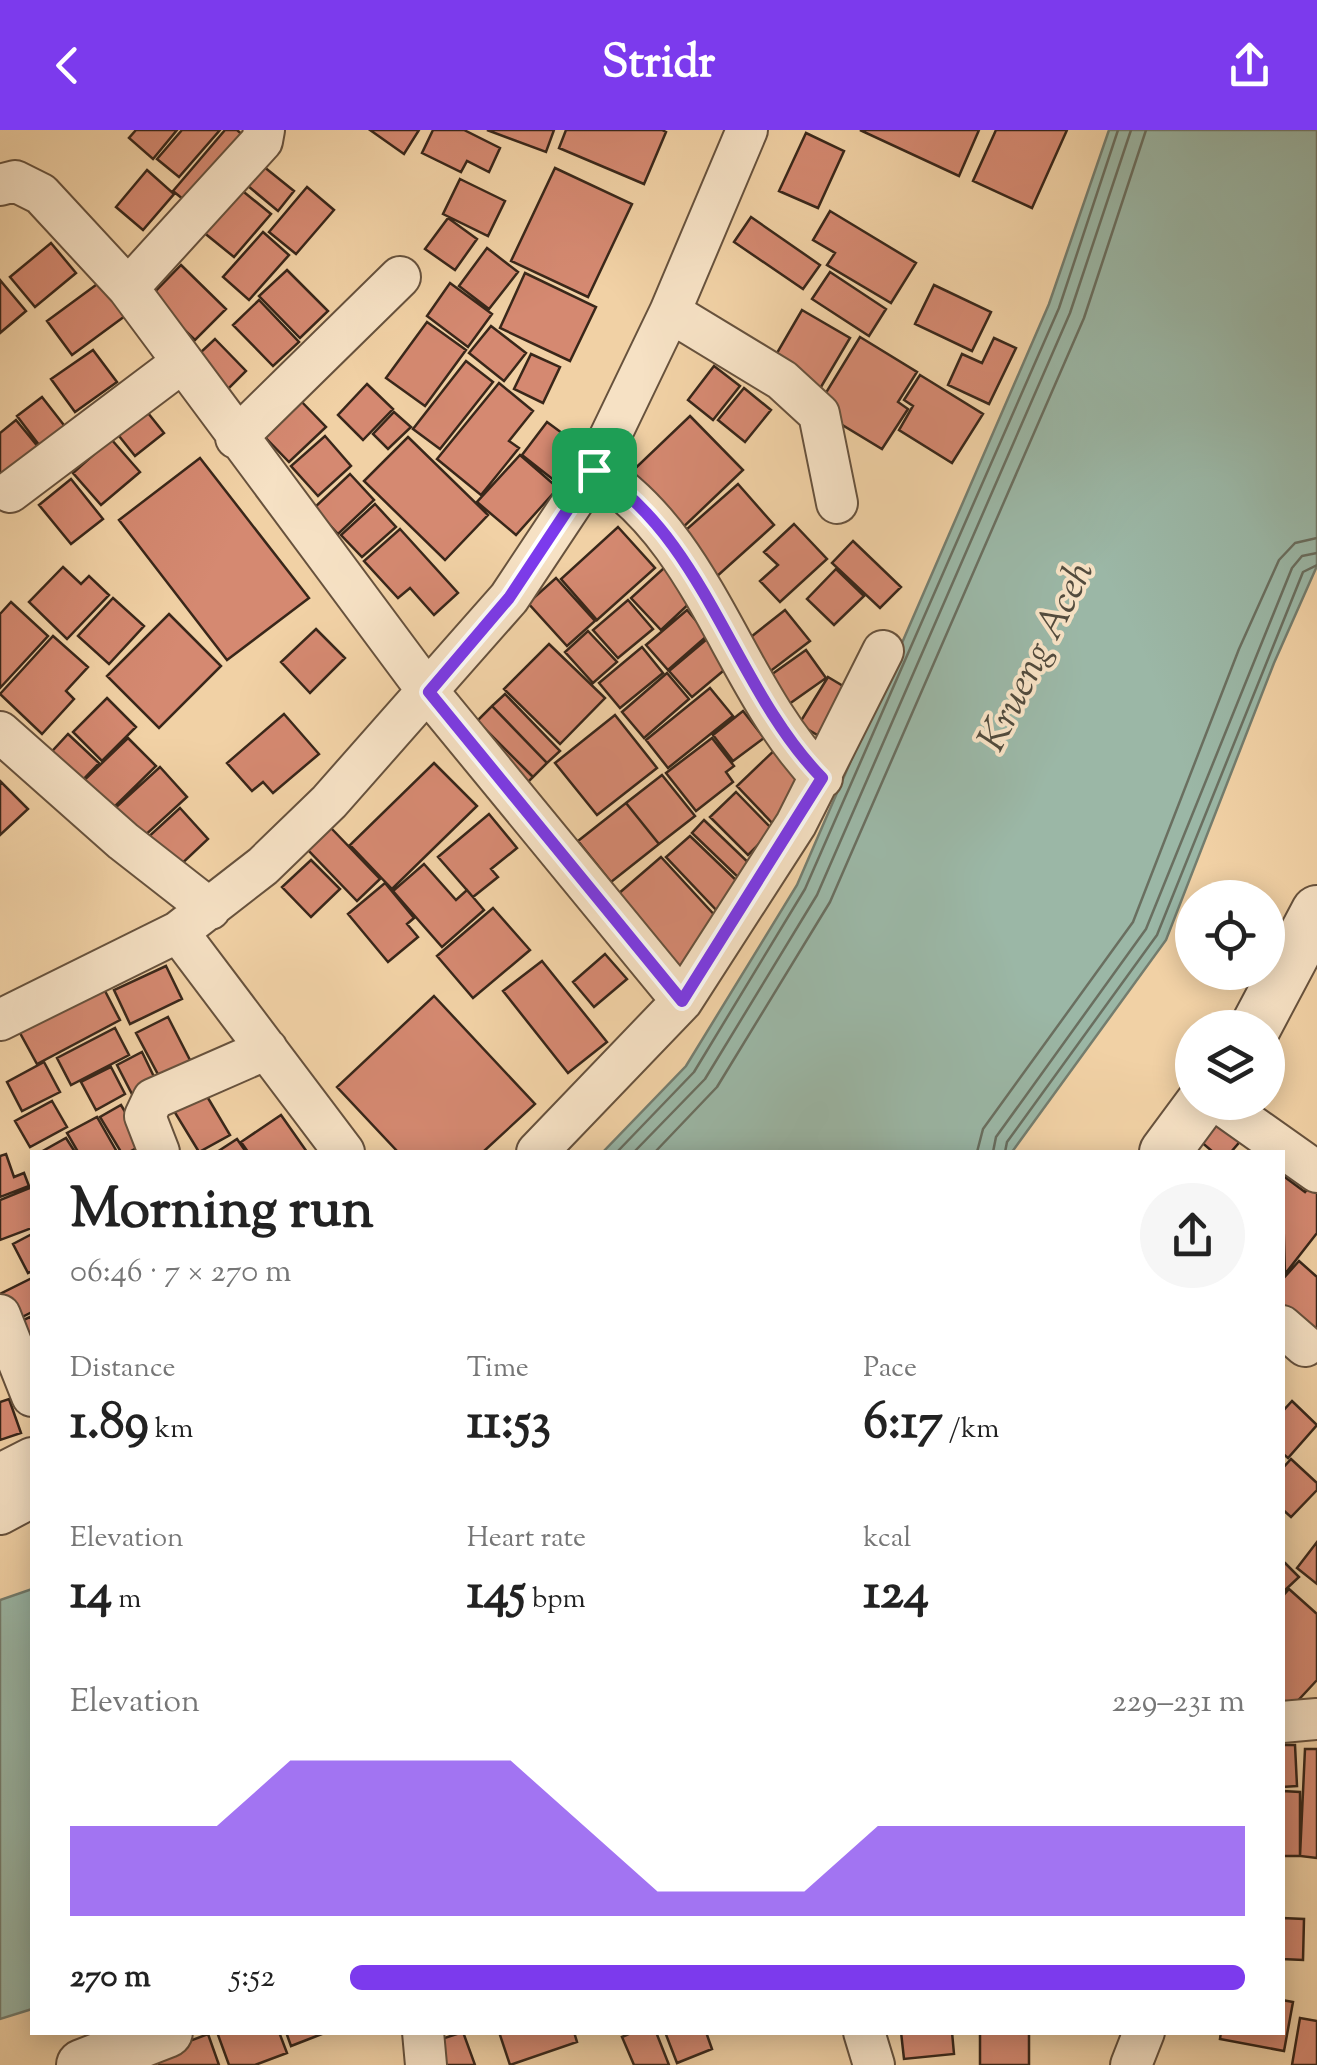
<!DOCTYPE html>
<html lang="en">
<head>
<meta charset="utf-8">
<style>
  :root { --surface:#fff; --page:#f6f6f6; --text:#222; --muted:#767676; --accent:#7c3aed }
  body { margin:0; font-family:"Sorts Mill Goudy",serif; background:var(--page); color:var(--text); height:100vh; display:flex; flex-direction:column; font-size:38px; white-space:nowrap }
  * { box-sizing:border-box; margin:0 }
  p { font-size:32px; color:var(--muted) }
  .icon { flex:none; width:55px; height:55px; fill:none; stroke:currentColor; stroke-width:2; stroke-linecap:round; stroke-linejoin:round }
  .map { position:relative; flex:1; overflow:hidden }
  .details { position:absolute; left:30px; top:1020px; width:1255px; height:885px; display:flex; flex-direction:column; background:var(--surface); border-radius:0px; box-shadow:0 5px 25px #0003 }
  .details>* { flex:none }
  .fabs { position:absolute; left:1175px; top:750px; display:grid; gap:20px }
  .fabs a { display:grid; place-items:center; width:110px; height:110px; border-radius:50%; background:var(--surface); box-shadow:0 5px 25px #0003; font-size:50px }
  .pin { position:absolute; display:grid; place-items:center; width:85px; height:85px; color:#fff; margin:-42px; border-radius:20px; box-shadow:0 5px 15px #0006 }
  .round { display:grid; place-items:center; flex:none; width:105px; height:105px; border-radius:52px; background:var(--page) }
  .headline { display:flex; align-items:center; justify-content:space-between; height:170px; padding:0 40px }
  h1 { font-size:55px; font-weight:700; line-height:75px }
  .figures { display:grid; grid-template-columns:repeat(3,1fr); gap:15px; height:170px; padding:10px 40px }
  .figures div { display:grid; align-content:center }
  .figures b { font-size:50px; font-weight:700 }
  .figures small { font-size:28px; font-weight:400 }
  .figures p { font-size:28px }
  .chart { height:280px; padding:20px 40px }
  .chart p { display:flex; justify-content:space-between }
  .chart svg { width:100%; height:180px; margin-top:10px; fill:var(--accent); opacity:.7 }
  ul { padding:0 40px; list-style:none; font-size:32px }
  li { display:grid; grid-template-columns:160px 120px 1fr; align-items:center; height:75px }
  li i { height:25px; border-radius:12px; background:var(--accent) }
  header { display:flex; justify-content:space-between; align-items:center; height:130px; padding:0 40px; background:var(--accent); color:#fff; font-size:45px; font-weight:700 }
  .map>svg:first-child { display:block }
  .water { fill:#9bb7a6; stroke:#747d6e; stroke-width:2.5 }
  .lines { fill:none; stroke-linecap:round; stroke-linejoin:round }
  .shore { stroke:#6a6f60; stroke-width:2.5 }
  .building { fill:#d58971; stroke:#39271a; stroke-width:2.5 }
  .minor-casing { stroke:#67523d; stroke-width:44 }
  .tertiary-casing { stroke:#67523d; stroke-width:54 }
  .minor { stroke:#f6e1c4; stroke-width:40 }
  .tertiary { stroke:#f6e1c4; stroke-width:50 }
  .route-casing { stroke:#fff; stroke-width:20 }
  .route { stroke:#7c3aed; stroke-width:12 }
  .labels { text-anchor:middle; stroke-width:8; stroke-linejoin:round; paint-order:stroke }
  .water-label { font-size:40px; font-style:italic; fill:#524b3d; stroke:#f6e1c4 }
</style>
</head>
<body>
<header><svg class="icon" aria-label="back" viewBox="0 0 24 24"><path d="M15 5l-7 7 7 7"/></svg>Stridr<svg class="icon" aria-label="share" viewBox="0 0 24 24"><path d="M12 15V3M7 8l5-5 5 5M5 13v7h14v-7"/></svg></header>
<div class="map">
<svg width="1317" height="1935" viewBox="0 0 1317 1935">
  <rect width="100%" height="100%" fill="#f1d1a5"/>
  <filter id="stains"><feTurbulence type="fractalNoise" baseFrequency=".002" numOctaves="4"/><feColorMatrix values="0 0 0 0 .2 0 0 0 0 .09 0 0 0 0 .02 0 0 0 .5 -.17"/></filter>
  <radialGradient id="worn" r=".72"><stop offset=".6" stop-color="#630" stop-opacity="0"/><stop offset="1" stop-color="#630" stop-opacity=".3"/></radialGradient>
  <path class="water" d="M1109,0H1317V436L1274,533L1166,810L1012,1022H603L686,936L797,755L1049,174Z
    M32,1459V1879L0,1889V1470Z"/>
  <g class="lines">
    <path class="shore" d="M617,1022L694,942L805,759L1059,178L1118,0
      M634,1022L705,949L817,765L1070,183L1131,0
      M655,1022L717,957L830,772L1084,188L1146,0
      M977,1022L983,999L1133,792L1239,519L1279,430L1295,413L1317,408
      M993,1022L996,1007L1146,799L1292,438L1302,426L1317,423
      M1005,1022L1007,1012L1157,805L1303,442L1317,435"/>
  </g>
  <path class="building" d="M136,0H177L153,29L129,8Z
    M182,0H220L179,47L157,29Z
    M225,0H237L246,8L189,74L173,61Z
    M370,0H419L404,24Z
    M433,0H464L500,18L489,42L467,31L461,42L422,23Z
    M487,0H554L546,22Z
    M566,0H662L666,2L644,54L559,18Z
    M860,0H979L959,46Z
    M996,0H1067L1032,78L973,51Z
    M806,3L844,21L818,78L779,61Z
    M258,32L294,61L278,81L242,51Z
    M555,38L632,74L588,167L511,131Z
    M147,40L174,64L143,100L116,77Z
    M460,49L505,71L488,106L443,84Z
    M234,54L271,84L234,127L197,97Z
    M307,57L334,80L296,124L269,102Z
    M830,81L916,133L891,173L827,135L835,123L813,110Z
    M751,87L820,135L803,159L734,112Z
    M448,88L477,109L455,140L425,119Z
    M263,102L289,125L249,170L223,147Z
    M51,113L76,143L35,177L10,147Z
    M487,118L518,142L489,179L459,156Z
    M181,135L226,179L195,210L150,167Z
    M287,140L328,181L300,208L259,166Z
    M830,142L886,179L869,206L812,169Z
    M525,143L596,177L570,231L500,198Z
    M0,150L26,181L0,203Z
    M100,152L125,186L72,225L47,191Z
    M450,153L492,184L468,217L427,186Z
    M934,155L991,182L972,221L915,194Z
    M259,170L299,212L273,236L233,195Z
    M802,180L850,208L818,262L770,235Z
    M427,192L466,220L425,276L386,248Z
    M491,196L526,223L504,251L469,223Z
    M860,207L917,242L898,272L908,279L882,319L816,279Z
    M994,208L1016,218L989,274L948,255L962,224L982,233Z
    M215,209L246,241L218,269L186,236Z
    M93,220L117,252L75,282L51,249Z
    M531,224L560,237L543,273L514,259Z
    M466,231L493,252L440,319L413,299Z
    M714,236L740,256L713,290L688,270Z
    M920,245L983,284L952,333L899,300L913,276L904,270Z
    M499,253L533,281L509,311L519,318L481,365L437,329Z
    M367,254L393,279L363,310L338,285Z
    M744,258L771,280L745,312L718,290Z
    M42,267L74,308L49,328L17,286Z
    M298,268L326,297L289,332L261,303Z
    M140,273L164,303L135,326L111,296Z
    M394,282L411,297L388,319L373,304Z
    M690,286L743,340L676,404L623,350Z
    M16,290L39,318L0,350V303Z
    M547,292L581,317L555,351L522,325Z
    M325,306L351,336L318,366L291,336Z
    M408,307L488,385L445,430L364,351Z
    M111,309L140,342L101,375L73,343Z
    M520,325L558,358L516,405L477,372Z
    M200,328L309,468L227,530L119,390Z
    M350,344L374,370L338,404L314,378Z
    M71,349L103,389L71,414L39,375Z
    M738,354L774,395L715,448L678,407Z
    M375,374L396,397L362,427L341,405Z
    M794,394L827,429L780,472L760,451L778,435L764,422Z
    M618,397L655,438L597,490L561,449Z
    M400,399L458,463L434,485L410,458L398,468L364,431Z
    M853,411L901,457L880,478L832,433Z
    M63,437L81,454L89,446L109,465L67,509L29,472Z
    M664,438L693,470L661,500L631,468Z
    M836,439L864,466L834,495L807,469Z
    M556,448L595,491L567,516L528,473Z
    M113,468L144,496L109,534L78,506Z
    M628,470L653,499L618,528L593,500Z
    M11,472L48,506L0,558V484Z
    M687,480L708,505L668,540L646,515Z
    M785,480L810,511L760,549L737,518Z
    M169,484L221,536L159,598L107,546Z
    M316,499L345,528L310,563L281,532Z
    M588,501L617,532L593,553L565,522Z
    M53,506L88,537L66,561L74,569L42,604L0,564Z
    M707,509L729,536L692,567L669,541Z
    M549,514L605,568L560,614L504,559Z
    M642,517L663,543L620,578L599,553Z
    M806,520L826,548L782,579L761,552Z
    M667,543L689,569L644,608L622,582Z
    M828,547L848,559L819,606L799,594Z
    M710,558L733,586L668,638L646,610Z
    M505,564L560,621L547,633L492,576Z
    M107,568L136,597L102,631L73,602Z
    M492,576L547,633L533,647L477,591Z
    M743,581L764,608L733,631L713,605Z
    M284,584L319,624L273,663L263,652L252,661L227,633Z
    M615,585L657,638L597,685L555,633Z
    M477,591L533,647L520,660Z
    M68,604L99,633L74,659L44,630Z
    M128,608L156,636L102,689L74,660Z
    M712,608L734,636L726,642L733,652L696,681L666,643Z
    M781,614L812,646L784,673L791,680L775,696L737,656Z
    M434,633L477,676L392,759L350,715Z
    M160,637L187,667L141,709L114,679Z
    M662,645L695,686L659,714L626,673Z
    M0,651L28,679L0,705Z
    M736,662L773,700L748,725L710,687Z
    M626,673L659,714L611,752L578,711Z
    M180,678L208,709L174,741L145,710Z
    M489,684L517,718L491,739L498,747L473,767L438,727Z
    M704,690L753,737L741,750L692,703Z
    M331,698L380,749L357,771L308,720Z
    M690,706L739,753L720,784L666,727Z
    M661,727L720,791L677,848L610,771Z
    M311,730L340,759L311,787L282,757Z
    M424,734L456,770L467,760L484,780L442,817L393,761Z
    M385,753L414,788L407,794L418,807L388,832L348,784Z
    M493,778L530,820L473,868L437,826Z
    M605,824L627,849L594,877L573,852Z
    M542,831L607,912L568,943L503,861Z
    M166,836L182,869L130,894L114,860Z
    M104,859L120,890L37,934L20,903Z
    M434,866L535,974L483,1022H398L337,957Z
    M168,887L192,934L161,950L136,903Z
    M115,898L129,925L71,955L57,928Z
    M142,922L157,953L133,966L117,935Z
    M44,932L60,962L22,981L7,952Z
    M111,937L125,964L96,980L81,952Z
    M205,963L230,1005L199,1022L174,981Z
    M52,971L67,997L30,1017L15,991Z
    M121,975L144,1014L129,1022H121L100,987Z
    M1214,982L1243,1008L1231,1022H1213L1193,1005Z
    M281,985L307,1022H248L241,1012Z
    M97,987L117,1022H78L67,1003Z
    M66,1008L75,1022H41Z
    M237,1009L246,1022H217Z
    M6,1024L14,1047L24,1043L29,1056L0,1067V1026Z
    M1282,1045L1305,1062L1311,1055L1317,1059V1103L1285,1144Z
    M32,1057V1098L0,1110V1070Z
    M32,1104V1141L28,1143L13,1114Z
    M1299,1131L1317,1147V1212L1282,1183V1150Z
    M32,1148V1182L12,1192L0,1164Z
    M32,1186V1226L17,1193Z
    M9,1269L21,1303L0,1310V1272Z
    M1292,1271L1317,1295L1288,1328L1282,1323V1282Z
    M1291,1329L1317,1353V1360L1291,1387L1282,1379V1339Z
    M1317,1412V1454L1297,1438Z
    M1285,1433L1299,1447L1282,1463V1435Z
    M1289,1459L1317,1484V1550L1291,1578L1282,1570V1467Z
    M1282,1615H1295L1297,1656L1282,1657Z
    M1305,1619H1317V1728L1300,1726Z
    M1282,1661L1300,1662V1726H1282Z
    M1282,1788L1304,1789L1303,1830L1282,1829Z
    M1282,1870L1293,1872L1284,1921L1220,1909L1221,1902H1282Z
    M1300,1888L1317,1891V1935H1292Z
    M217,1902H279L287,1923L255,1935H229Z
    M286,1902H327L291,1916Z
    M463,1902L475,1935H437L429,1913Z
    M499,1902H574L577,1912L510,1935Z
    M633,1902H656L669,1935H634L622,1907Z
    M665,1902H706L712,1919L677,1933Z
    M901,1902H952L954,1924L904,1929Z
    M980,1902H1029V1935H980Z
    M208,1904L219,1935H159L155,1924Z"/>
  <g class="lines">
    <defs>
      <path id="minor" d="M0,55L15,51L41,64L128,158L429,563L682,871
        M128,158L262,11L264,0
        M670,182L782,250L819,284L837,373
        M236,308L400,147
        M594,340C706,408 733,557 822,648
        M10,362L180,234
        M0,602L123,711L210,779
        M178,802L344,1022
        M0,890L178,802L263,736L329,672L509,468L594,340L670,182L747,0
        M1218,972L1317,1042
        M159,1022L145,986L153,969L267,919
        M537,1022L682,871L796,694L883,521
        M0,1185L32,1266
        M1282,1196L1305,1216
        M0,1344L32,1328
        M0,1384L32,1367
        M1282,1592L1317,1589
        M423,1902L426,1935
        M864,1902L874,1935
        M1131,1935L1144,1902"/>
      <path id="tertiary" d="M1255,898L1317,781
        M1165,1022L1202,972
        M82,1935L167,1902"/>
    </defs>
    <use href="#minor" class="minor-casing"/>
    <use href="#tertiary" class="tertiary-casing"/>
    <use href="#minor" class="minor"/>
    <use href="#tertiary" class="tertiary"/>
  </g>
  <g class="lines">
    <defs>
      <path id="route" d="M594,340C706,408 733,557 822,648L682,871L429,562L509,468Z"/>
    </defs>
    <use href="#route" class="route-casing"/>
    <use href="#route" class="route"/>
  </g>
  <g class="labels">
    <g class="water-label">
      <text transform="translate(1034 525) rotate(-63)" y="14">Krueng Aceh</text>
    </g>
  </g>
  <rect width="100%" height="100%" filter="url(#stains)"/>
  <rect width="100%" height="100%" fill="url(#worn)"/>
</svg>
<div class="fabs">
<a><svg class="icon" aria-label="locate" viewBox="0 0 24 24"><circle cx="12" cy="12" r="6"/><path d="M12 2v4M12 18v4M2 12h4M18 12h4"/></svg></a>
<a><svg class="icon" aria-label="layers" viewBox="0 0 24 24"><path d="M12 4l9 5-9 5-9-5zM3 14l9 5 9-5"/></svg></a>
</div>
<div class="pin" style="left:594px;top:340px;background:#1e9e55"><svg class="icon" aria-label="arrive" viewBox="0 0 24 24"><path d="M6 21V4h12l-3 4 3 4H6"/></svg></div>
<section class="details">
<div class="headline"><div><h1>Morning run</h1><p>06:46 · 7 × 270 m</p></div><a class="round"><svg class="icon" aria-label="share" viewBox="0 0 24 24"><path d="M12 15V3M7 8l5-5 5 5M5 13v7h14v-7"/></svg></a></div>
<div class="figures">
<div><p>Distance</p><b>1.89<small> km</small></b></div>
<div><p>Time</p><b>11:53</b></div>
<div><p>Pace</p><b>6:17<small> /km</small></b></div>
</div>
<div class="figures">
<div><p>Elevation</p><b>14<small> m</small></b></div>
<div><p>Heart rate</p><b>145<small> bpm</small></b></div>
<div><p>kcal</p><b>124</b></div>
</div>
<div class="chart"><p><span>Elevation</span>229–231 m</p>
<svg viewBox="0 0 160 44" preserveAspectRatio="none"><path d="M0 44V22L10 22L20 22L30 6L40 6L50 6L60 6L70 22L80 38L90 38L100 38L110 22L120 22L130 22L140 22L150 22L160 22V44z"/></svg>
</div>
<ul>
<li><b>270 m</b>5:52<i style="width:100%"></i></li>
</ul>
</section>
</div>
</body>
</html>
